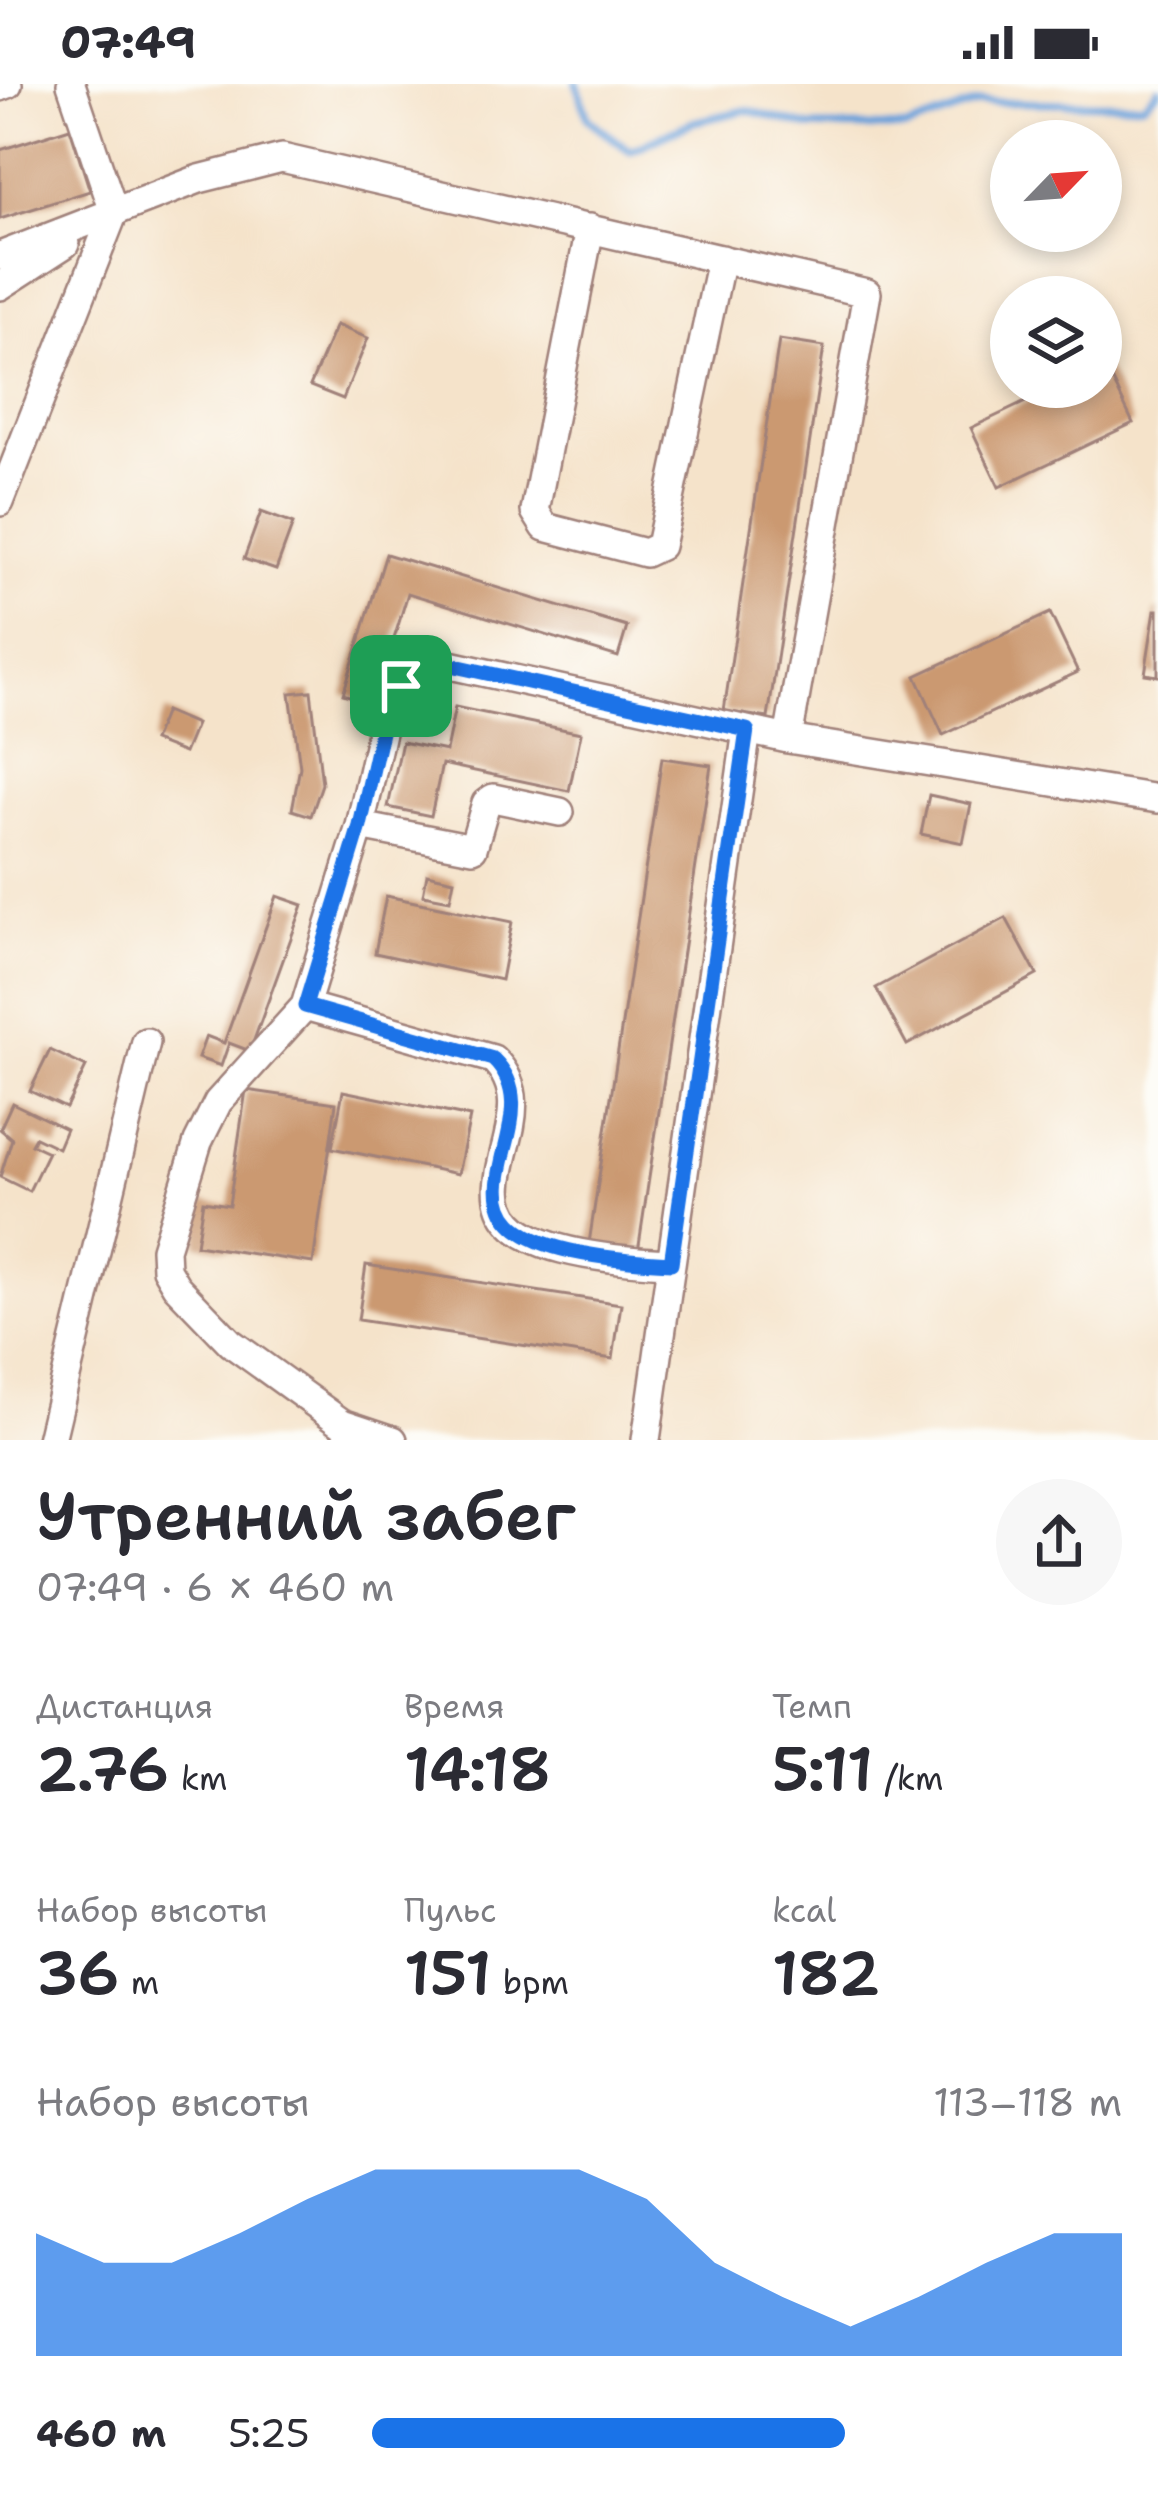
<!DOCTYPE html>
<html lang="ru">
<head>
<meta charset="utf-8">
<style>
  :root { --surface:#fff; --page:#f7f7f7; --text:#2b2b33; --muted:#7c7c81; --accent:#1a73e8 }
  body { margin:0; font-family:"Shantell Sans",sans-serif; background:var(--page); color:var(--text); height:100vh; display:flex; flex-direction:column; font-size:45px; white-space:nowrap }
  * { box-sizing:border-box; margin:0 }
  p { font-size:39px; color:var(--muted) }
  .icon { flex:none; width:66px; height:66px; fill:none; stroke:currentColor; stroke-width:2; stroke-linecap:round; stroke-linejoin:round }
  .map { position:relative; height:1356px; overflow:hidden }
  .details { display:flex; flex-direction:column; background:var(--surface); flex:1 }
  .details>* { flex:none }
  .needle { width:78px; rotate:65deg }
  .fabs { position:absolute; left:990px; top:36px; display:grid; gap:24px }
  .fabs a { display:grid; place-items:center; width:132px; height:132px; border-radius:50%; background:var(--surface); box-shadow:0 6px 18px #0003; font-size:60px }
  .pin { position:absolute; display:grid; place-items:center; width:102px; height:102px; color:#fff; margin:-51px; border-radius:24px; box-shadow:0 6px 18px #0006 }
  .round { display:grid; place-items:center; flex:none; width:126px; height:126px; border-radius:63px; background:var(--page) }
  .headline { display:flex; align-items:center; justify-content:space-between; height:204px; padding:0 36px }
  h1 { font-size:66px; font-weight:600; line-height:90px }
  .stats { display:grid; grid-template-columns:repeat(3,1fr); gap:18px; height:204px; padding:12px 36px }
  .stats div { display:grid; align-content:center }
  .stats b { font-size:60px; font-weight:600 }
  .stats small { font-size:33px; font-weight:400 }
  .stats p { font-size:33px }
  .chart { height:336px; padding:24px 36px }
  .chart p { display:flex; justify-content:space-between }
  .chart svg { width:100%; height:216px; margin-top:12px; fill:var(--accent); opacity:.7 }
  ul { padding:0 36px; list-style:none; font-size:39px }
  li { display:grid; grid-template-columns:192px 144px 1fr; align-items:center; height:90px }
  li i { height:30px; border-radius:15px; background:var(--accent) }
  .status { display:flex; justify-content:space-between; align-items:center; height:84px; padding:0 60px; background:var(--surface); direction:ltr }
  .status svg { height:33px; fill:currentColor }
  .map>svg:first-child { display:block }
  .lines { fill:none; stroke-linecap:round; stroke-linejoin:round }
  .stream { stroke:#6da2da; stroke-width:8 }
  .building { fill:#cb9971 }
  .minor-casing { stroke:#a0817a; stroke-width:32 }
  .minor { stroke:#fff; stroke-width:27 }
  .route-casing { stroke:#fff; stroke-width:24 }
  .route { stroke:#1a73e8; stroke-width:15 }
</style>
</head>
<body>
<div class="status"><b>07:49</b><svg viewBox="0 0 49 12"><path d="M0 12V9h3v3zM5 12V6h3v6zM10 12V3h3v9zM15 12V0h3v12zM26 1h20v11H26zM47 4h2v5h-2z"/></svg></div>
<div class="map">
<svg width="1158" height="1356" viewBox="0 0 1158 1356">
  <rect width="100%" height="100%" fill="#fdfcf7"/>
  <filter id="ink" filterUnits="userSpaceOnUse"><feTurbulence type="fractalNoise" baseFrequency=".00833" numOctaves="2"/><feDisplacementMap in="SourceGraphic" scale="24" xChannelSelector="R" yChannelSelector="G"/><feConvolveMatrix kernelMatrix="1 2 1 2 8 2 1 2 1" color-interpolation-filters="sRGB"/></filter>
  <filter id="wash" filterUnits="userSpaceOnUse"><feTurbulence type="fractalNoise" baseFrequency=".004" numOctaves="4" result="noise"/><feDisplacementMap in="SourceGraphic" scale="48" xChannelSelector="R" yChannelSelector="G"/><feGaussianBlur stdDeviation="2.7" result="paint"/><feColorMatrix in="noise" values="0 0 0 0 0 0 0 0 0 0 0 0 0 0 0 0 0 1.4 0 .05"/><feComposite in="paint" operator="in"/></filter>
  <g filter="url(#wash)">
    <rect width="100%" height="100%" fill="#f5e3ca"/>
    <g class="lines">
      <path class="stream" d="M577,0L588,35L630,67L693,38L747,26L809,43L907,44L979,18L1143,20L1158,5"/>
    </g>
    <g id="blocks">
      <path class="building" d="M70,44L90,107L0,135V66Z
        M336,241L368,254L343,315L310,302Z
        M779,256L824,263L768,634L724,627Z
        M1105,280L1133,339L999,403L971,344L1057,303H1101Z
        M261,428L293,440L276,486L244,475Z
        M386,470L627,543L618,573L408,509L374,620L343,610Z
        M1155,526H1158V592L1145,590Z
        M1050,529L1078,588L943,651L916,592Z
        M311,607L322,700L311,732L292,726L300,683L290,609Z
        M455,623L581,649L569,707L442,680L431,732L388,723L402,658L446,667Z
        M165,627L196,640L184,669L153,657Z
        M662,674L711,681L637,1174L588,1166Z
        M929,711L971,720L963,759L921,750Z
        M427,790L454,796L450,816L423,811Z
        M277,812L303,821L250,967L229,959L221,982L198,974L206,952L224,959Z
        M386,812L512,838L501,896L375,869Z
        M1006,834L1037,891L907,961L876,904Z
        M50,966L86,983L66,1024L30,1007Z
        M246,1006L336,1019L313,1179L196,1161L203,1117L229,1121Z
        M343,1007L470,1033L458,1090L332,1064Z
        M12,1019L66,1045L58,1064L35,1053L31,1060L48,1068L29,1107L0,1093L12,1055L0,1045Z
        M366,1181L621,1220L613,1275L358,1236Z"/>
    </g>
  </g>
  <g filter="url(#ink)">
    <use href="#blocks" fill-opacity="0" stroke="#a0817a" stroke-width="3"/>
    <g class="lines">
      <defs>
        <path id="minor" d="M0,3L8,0
          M590,144L535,427L545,443L645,469L660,462L721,175
          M0,172L199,95L282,74L867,209L788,655
          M0,202L65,160
          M0,418L114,128L71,0
          M360,742L473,764L486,719L493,714L560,728
          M305,922L493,975C571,1050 370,1165 671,1179
          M51,1356L146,958
          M393,1356L342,1339L231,1259L176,1202L166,1185L165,1165L198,1058L218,1018L305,922L360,742L384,635L401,602L441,579L788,655L1158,715
          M646,1356L747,646"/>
      </defs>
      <use href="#minor" class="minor-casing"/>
      <use href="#minor" class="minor"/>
    </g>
  </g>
  <g class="lines" filter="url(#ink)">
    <defs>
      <path id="route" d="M441,579L747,646L671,1179C370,1165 571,1050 493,975L305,922L360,742L384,635L401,602Z"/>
    </defs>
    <use href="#route" class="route-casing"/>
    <use href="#route" class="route"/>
  </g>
</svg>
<div class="fabs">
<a><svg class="needle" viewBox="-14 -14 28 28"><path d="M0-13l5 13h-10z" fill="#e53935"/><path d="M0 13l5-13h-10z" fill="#7c7c81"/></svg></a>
<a><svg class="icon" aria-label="layers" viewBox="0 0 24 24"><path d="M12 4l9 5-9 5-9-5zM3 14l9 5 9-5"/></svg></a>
</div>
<div class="pin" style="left:401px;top:602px;background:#1e9e55"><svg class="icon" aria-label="arrive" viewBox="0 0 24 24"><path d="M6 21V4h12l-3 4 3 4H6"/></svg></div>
</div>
<section class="details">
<div class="headline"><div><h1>Утренний забег</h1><p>07:49 · 6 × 460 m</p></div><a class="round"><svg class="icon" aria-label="share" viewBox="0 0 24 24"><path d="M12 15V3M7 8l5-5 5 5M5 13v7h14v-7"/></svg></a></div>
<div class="stats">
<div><p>Дистанция</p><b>2.76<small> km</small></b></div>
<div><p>Время</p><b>14:18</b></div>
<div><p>Темп</p><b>5:11<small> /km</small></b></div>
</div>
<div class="stats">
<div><p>Набор высоты</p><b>36<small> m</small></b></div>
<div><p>Пульс</p><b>151<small> bpm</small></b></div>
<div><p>kcal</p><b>182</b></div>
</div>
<div class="chart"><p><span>Набор высоты</span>113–118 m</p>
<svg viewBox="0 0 160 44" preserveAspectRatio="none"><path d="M0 44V19L10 25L20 25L30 19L40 12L50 6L60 6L70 6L80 6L90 12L100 25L110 32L120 38L130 32L140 25L150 19L160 19V44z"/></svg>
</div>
<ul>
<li><b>460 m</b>5:25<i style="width:63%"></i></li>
</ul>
</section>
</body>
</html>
